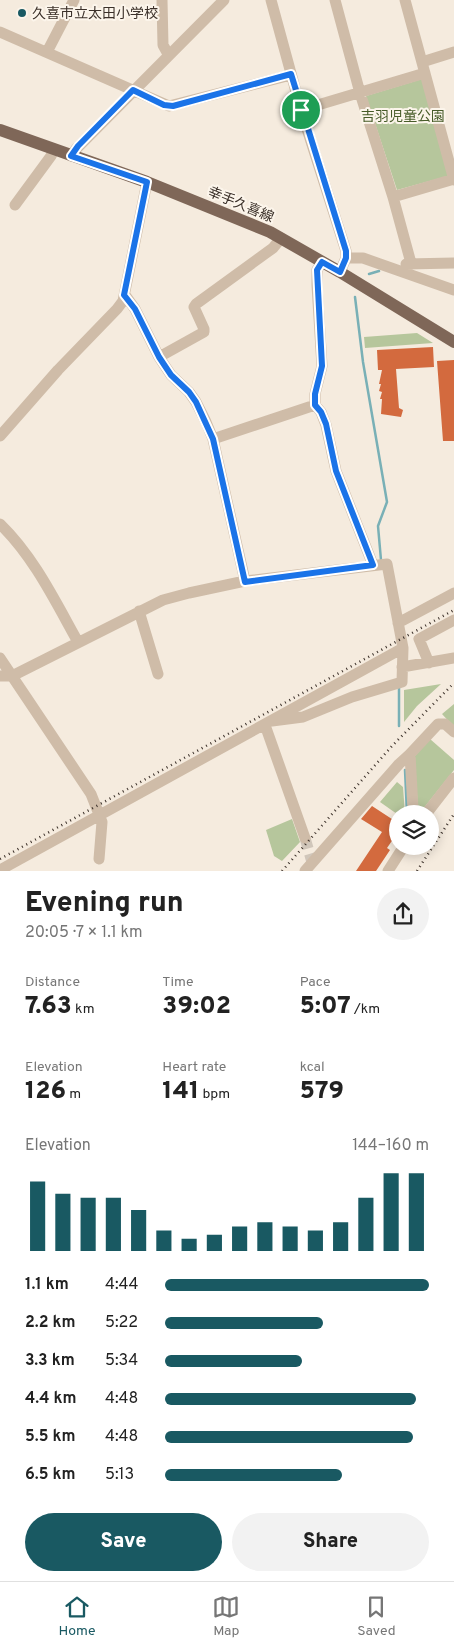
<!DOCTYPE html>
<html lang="en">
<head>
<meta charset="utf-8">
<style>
  :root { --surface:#fff; --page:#f2f2f2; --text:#222; --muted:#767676; --line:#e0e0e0; --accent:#195962 }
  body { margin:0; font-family:Overpass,"Noto Sans JP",sans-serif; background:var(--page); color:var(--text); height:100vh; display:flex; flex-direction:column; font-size:19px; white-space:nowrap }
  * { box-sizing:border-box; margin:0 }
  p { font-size:16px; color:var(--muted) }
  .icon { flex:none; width:28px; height:28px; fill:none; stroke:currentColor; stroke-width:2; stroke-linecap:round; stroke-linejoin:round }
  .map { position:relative; height:871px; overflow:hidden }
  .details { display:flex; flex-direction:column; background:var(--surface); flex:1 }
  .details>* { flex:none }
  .controls { position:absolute; left:389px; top:805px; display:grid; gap:10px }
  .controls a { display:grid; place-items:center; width:50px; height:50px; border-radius:50%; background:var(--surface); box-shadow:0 2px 12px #0003; font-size:25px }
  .pin { position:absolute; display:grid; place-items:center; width:42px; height:42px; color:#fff; margin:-21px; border:2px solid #fff; border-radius:50%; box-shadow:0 1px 5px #0007 }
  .round { display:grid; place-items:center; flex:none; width:52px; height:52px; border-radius:26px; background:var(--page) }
  .head { display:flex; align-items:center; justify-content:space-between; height:85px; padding:0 25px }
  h1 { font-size:28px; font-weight:800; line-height:38px }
  .stats { display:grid; grid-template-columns:repeat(3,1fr); gap:8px; height:85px; padding:5px 25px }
  .stats div { display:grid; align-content:center }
  .stats b { font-size:25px; font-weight:800 }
  .stats small { font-size:14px; font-weight:400 }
  .stats p { font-size:14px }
  .chart { height:140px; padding:10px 25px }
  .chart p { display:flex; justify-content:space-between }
  .chart svg { width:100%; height:90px; margin-top:5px; stroke:var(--accent); stroke-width:6 }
  .primary-button { display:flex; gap:10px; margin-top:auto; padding:10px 25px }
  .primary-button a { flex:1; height:58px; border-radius:30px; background:var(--accent); color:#fff; font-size:20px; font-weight:800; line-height:58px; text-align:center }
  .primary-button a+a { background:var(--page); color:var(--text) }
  ul { padding:0 25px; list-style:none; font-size:16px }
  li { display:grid; grid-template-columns:80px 60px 1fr; align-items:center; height:38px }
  li i { height:12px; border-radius:6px; background:var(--accent) }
  .tab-bar { display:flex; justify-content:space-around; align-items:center; height:70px; border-top:1px solid var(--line); background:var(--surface); font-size:14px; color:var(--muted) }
  .tab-bar a { display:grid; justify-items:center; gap:2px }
  .tab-bar .active { color:var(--accent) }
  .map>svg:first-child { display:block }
  .green { fill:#b6c69c }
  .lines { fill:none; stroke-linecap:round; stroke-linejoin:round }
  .stream { stroke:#79b0b6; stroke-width:2.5 }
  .building { fill:#d36a3e }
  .minor-tunnel { stroke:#d0c6ba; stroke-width:11; stroke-dasharray:11 5.5; stroke-linecap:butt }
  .minor { stroke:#cfbca8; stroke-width:11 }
  .major { stroke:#7f6758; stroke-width:12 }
  .rail { stroke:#3b3029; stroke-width:2.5; stroke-dasharray:1 4; stroke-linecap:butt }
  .route-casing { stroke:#fff; stroke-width:10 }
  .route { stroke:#1a73e8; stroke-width:6 }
  .poi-dot { fill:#195962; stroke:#fcf5eb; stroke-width:2 }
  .labels { text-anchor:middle; stroke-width:4; stroke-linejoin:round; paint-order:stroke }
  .poi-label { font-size:14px; fill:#3b3029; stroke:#fcf5eb; text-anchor:start }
  .park-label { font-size:14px; fill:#475c29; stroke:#fcf5eb }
  .street-label { font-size:14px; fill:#3b3029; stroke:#fcf5eb }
</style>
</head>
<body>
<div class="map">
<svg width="454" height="871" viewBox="0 0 454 871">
  <rect width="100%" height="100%" fill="#f5ebde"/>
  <path class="green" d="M422,79L448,176L397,190L366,96Z
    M417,333L433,343L365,348L364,337Z
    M441,684L417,706L404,722V690Z
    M454,704V727L442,714Z
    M430,739L454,760V770L423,809L418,807L414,757Z
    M397,782L403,787L405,814H397L380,802Z
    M292,819L300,842L282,861L274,856L266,830Z"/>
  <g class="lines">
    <path class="stream" d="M369,274L379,271
      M355,297L363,362L387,502L378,526L381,560
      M399,688V726
      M405,770L407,814"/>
  </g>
  <path class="building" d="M433,347L434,367L396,369L399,408L403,410L401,417L381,414L382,399H380L382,392L379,391L381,384H379L382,370H378L377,350Z
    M454,360V441H443L437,361Z
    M372,806L398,823V832L387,848L390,850L376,871H356L382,832L361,819Z"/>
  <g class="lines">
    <path class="minor-tunnel" d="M305,838L314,869"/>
    <path class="minor" d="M162,0L163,45L168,54
      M271,0L301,110L346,251V258L340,272
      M335,0L360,93L393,197L411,263
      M405,0L454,180
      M0,32L169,106L291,75
      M47,52L74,0
      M422,62L454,52
      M301,110L425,73
      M71,156L76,149L224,0
      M393,197L454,179
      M15,205L51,156L54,149
      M346,258H363L454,290
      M406,264L454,263
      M125,295L135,309L159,357L171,375L189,392L196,402L206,422L213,439L245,581
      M159,357L204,332V329L194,307L196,304L273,248L281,238
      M315,405V394L322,366L317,285V270L322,262
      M0,436L58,370L117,309L123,301L147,182
      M213,439L315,405L321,412L326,425L336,471L373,565
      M0,524C34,557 55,601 78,642
      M139,611L158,674
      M398,623L454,593
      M0,658L91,794L102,822L99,859
      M429,663L419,639L454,620
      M402,667L454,658
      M0,676H12L18,673L163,600L189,593L245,581L387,564L403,648L402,682L352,697L303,717L272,721
      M265,725L305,838
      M410,754L413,809L417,814
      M426,814L454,778
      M0,870L403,648
      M305,871L399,764L410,754L438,724H445L454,732
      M388,871L404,846"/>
    <path class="major" d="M0,130L147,182L270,232L340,272L454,342"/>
    <path class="rail" d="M0,859L454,610
      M282,871L392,746L454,683
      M417,871L454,814"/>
  </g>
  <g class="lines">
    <defs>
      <path id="route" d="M291,74L346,251V258L340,272L322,262L317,270L322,366L315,394V405L321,412L326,424L336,471L373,565L245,582L213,439L196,402L189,392L171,375L159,357L135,309L124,295L147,182L71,156L78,146L133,90L164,105L173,106Z"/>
    </defs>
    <use href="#route" class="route-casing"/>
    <use href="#route" class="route"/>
  </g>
  <circle class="poi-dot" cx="22" cy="13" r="5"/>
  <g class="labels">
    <g class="poi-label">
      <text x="32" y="18">久喜市立太田小学校</text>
    </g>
    <g class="park-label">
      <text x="403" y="121">吉羽児童公園</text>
    </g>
    <g class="street-label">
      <text transform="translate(241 204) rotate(23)" y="5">幸手久喜線</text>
    </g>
  </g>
</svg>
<div class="controls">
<a><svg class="icon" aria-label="layers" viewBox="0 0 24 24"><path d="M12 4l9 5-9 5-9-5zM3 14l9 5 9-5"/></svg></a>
</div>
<div class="pin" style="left:301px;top:110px;background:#1e9e55"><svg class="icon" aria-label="arrive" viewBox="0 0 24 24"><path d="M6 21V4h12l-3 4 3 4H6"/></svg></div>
</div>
<section class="details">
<div class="head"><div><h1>Evening run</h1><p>20:05 · 7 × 1.1 km</p></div><a class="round"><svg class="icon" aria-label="share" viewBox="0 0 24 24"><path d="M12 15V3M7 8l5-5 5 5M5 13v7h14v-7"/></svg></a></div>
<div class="stats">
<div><p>Distance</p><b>7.63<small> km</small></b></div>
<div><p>Time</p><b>39:02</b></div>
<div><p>Pace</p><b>5:07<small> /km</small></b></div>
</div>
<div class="stats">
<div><p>Elevation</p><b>126<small> m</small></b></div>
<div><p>Heart rate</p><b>141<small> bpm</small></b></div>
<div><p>kcal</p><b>579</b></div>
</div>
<div class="chart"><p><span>Elevation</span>144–160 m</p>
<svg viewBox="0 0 160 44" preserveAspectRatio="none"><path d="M5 44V10M15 44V16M25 44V18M35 44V18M45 44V24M55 44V34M65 44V38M75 44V36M85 44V32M95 44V30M105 44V32M115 44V34M125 44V30M135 44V18M145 44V6M155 44V6"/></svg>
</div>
<ul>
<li><b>1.1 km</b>4:44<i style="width:100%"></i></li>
<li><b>2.2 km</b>5:22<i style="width:60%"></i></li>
<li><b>3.3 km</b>5:34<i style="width:52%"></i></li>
<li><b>4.4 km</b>4:48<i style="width:95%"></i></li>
<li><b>5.5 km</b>4:48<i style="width:94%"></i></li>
<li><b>6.5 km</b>5:13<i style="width:67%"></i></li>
</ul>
<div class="primary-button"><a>Save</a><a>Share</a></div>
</section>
<nav class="tab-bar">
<a class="active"><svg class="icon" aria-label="home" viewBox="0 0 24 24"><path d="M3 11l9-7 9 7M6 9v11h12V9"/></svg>Home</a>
<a><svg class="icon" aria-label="map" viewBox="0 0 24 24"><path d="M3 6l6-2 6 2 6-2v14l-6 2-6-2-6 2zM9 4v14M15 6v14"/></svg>Map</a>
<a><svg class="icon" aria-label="saved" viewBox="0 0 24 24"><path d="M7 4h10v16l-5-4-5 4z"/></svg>Saved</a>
</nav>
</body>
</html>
